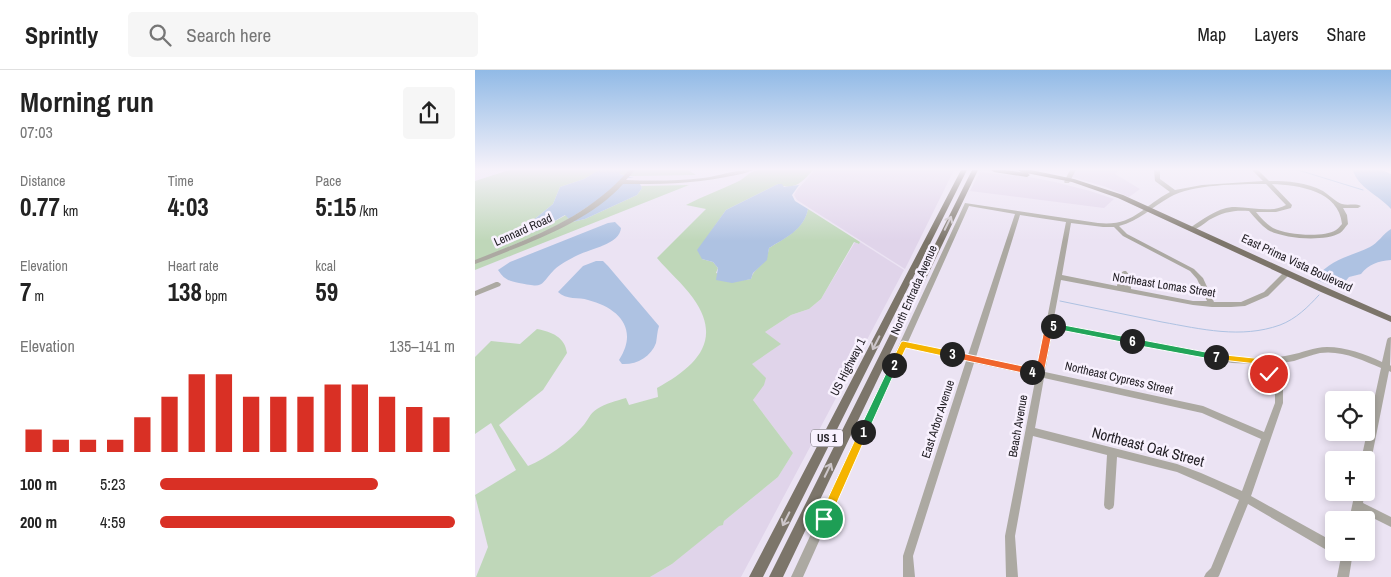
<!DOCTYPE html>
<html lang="en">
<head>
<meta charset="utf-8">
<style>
  :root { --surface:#fff; --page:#f6f6f6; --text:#222; --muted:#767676; --line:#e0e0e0; --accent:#d93025 }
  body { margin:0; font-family:"Archivo Narrow",sans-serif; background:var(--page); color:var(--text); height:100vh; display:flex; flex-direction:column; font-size:19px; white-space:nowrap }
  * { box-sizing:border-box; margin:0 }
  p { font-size:16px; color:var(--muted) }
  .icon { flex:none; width:28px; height:28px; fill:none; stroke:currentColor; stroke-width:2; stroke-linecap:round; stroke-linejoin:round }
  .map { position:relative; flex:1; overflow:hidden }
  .details { display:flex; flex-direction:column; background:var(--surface); width:475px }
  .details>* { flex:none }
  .fabs { position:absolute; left:850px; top:321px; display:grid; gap:10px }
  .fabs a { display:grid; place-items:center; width:50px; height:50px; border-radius:5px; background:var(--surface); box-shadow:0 2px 8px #0003; font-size:25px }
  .pin { position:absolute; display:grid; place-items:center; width:42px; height:42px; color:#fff; margin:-21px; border:2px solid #fff; border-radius:50%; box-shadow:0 1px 5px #0007 }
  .km { position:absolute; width:25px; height:25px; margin:-12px; border-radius:50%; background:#222; color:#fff; font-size:14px; line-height:25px; text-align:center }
  .round { display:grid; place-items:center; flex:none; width:52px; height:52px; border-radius:5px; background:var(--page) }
  .overview { display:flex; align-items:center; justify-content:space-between; height:85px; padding:0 20px }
  h1 { font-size:28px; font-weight:700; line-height:38px }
  .stats { display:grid; grid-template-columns:repeat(3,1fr); gap:8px; height:85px; padding:5px 20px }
  .stats div { display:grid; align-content:center }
  .stats b { font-size:25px; font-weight:700 }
  .stats small { font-size:14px; font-weight:400 }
  .stats p { font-size:14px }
  .chart { height:140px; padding:10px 20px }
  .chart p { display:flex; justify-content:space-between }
  .chart svg { width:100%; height:90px; margin-top:5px; stroke:var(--accent); stroke-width:6 }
  ul { padding:0 20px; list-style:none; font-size:16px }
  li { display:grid; grid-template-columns:80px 60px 1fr; align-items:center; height:38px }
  li i { height:12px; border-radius:6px; background:var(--accent) }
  header { display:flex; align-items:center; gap:30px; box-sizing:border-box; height:70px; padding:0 25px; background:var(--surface); border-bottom:1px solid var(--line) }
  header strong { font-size:24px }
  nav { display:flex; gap:28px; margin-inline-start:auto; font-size:18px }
  .search { width:350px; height:45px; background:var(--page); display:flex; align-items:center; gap:12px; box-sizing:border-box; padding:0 18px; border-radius:5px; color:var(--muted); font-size:19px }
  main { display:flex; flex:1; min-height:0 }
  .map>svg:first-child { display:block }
  .built { fill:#e0d4ea }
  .green { fill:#bfd7b9 }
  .water { fill:#aec2e2 }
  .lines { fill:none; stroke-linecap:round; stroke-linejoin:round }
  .stream { stroke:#aec2e2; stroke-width:1 }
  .minor { fill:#aca9a2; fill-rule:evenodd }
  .major { fill:#7c756a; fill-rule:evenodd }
  .oneway { stroke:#cdc6ca }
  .split-1 { fill:#f5b400; stroke:#fff }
  .split-2 { fill:#22a559; stroke:#fff }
  .split-3 { fill:#f5b400; stroke:#fff }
  .split-4 { fill:#f0652b; stroke:#fff }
  .split-5 { fill:#f0652b; stroke:#fff }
  .split-6 { fill:#22a559; stroke:#fff }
  .split-7 { fill:#22a559; stroke:#fff }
  .split-8 { fill:#f5b400; stroke:#fff }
  .labels { text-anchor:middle; stroke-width:5; stroke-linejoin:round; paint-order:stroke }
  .shield { fill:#f8f1fe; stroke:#635f67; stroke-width:1 }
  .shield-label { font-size:11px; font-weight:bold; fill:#232026 }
  .street-label { font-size:12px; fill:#232026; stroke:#f8f1fe }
  .near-street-label { font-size:15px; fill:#232026; stroke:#f8f1fe }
</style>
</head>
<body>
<header>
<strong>Sprintly</strong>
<div class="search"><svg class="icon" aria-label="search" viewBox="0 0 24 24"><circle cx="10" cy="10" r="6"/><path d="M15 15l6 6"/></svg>Search here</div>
<nav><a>Map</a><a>Layers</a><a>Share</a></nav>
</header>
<main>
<section class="details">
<div class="overview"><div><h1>Morning run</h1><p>07:03</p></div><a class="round"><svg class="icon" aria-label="share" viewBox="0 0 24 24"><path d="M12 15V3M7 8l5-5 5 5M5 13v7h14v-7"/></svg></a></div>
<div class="stats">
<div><p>Distance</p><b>0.77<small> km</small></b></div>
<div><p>Time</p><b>4:03</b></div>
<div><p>Pace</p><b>5:15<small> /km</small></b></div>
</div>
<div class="stats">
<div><p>Elevation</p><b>7<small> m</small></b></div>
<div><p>Heart rate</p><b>138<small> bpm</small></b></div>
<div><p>kcal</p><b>59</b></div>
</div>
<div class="chart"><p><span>Elevation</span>135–141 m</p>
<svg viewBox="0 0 160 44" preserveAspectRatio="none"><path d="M5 44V33M15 44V38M25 44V38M35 44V38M45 44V27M55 44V17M65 44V6M75 44V6M85 44V17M95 44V17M105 44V17M115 44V11M125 44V11M135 44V17M145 44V22M155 44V27"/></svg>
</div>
<ul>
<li><b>100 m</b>5:23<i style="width:74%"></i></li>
<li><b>200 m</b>4:59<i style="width:100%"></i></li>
</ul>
</section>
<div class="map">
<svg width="916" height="507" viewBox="0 0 916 507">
  <rect width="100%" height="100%" fill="#ebe3f3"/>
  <path class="built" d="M340,100H479L430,199L322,130L319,125L322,120Z
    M599,100H644L640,104L665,119L654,127L631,117L597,107Z
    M505,102L554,107L580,112L615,121L639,129L629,138L495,121Z
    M380,172L383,174L385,172L429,200L266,507H175L197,494L244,455H248L249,451L303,407L318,383L278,330L286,316L277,294L290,262L316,245L334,239L346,229Z"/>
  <path class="green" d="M34,100H124L109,109L85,117L78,134L34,170L64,160L91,145L94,149L69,162L0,191V111Z
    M147,100H213L221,105L155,106L143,104Z
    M282,100H338C328,111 319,122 303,114L251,140L237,160L227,186V189L238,192L243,198L241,203L270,210L276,209C279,196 291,198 294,178C310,168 329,159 333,139L385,172L384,174L379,172L346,229L334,239L316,245L290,262L306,274L277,294L291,308L289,315L278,330L318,383L303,407L249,451L248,455L244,456L197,494L175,507H1L13,477L0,425L41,400L16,353L0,364V287L16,271L45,274L62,259C77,262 90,267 92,283L68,320L24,355L53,396C72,388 93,373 107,357C113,351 114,344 122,339C131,333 141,331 151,328L154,335L183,327L182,318C220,297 249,271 218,228C208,214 193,201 182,188L231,139L211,135C228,126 245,120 262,112C271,108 272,103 282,100Z
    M214,115L0,200V193L97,152L110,149L162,125L167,118L166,116Z"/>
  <path class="water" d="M124,100H147L144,104L159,108H150L132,124L94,149L90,145L64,160L34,170L78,134L85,117L109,109Z
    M878,100H907L916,104V139C905,126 882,117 878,100Z
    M148,113L165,114L167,118L162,125L110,149L97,152Z
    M303,114H307L309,117L324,115L317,125L320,131L333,139C329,160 310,168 294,178L292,190L278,203L276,209L257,213L241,210L243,198L238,192L227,189L222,180L251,140Z
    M140,152L146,158C145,174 115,179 103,185C95,189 85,194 79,200C64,216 70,218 44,213C33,211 29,209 23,200L35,192L133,153Z
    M916,159V190C903,191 894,194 886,204L874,207L864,219L840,209C857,188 872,188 895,177C903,173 908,164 916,159Z
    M121,191H128L133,196L184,256C182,262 182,268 181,273C176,287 161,295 147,294L144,290C164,259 144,238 113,230C104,227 91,230 83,222L108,196Z"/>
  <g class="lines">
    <path class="stream" d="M823,100L888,120
      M585,231C619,238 653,245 687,252C726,259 766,269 805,255C821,249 833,237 844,225"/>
    <path class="minor" d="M154,100H160L151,110C177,111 203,111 228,108C244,106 261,99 278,100C270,104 260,105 251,107C217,114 183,114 148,114C121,145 74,165 36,180C24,185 12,190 0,194V190C58,167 112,148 154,100Z
      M595,100H601L594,113H590L589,112Z
      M679,100H685V109L700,120L727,115L788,111L777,100H783L794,111C812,111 831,112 848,121C853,124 862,133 867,134C873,136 880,133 886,136L883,138H868L872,145L873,154C870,157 868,161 865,163C849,172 809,169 793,160C786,155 780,148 774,141C759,140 748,142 734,150C729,154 723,158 717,161L715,160V158C728,149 741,139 757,137C774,136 796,144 811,135L791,114C765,114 717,114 695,127C677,137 664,151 644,156L652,164L719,199L728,208L739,232H766L789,222L810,201H814L815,203L814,205L793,226L770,236L756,237H737L718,235L586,210L578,253L757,287C776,288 796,289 815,285C827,283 839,277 852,277C871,277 890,284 907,292L912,270L913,268L916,267L915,295L916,296V302L914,301L896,391L894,394L891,395V390H886L906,298C887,290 867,280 845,283C836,285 828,288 819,291C810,293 801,293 791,294L808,319V333L776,426L859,472V482H861L859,483L855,482L773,434L744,506L743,507H729L731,503L736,498L764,430L739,418L702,402L642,387L639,435L638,438L634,440L630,438L629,435L632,385L558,366L540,466L543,507H531L530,466L561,306L499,293L438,486L440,507H428V486L491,291L431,277L328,507H316L490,133L623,153C658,157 668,136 695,122L680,111ZM797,114C824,115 864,121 867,154C865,156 864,158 861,160C848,168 812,165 798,158C791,154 786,148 781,142H801L816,138L817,135ZM494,136L540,144L493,285L433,272ZM545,145L591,152L562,300L501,287ZM596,153L628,157H639L648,166L715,201L722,209L732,231H718L656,219V207L651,201H649L643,204L642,216L587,205ZM578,258L757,293L783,294L800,320V333L789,362L728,336L570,302ZM569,308L727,343L786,369L767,421L726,403L702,394L560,358Z
      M21,212H23L26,214L25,216L0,226V221Z
      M880,422H890L888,433L916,447V457L886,442L884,450H874Z
      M867,482H878L874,507H862Z"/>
    <path class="major" d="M486,100H492L288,507H274Z
      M497,100H503L308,507H294Z
      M516,100H530L552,103L555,105L552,107L519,102Z
      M543,100H556L599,109L648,125L830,208L916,246V252L846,222L643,128L597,112L546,102Z"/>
  </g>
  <defs><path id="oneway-shaft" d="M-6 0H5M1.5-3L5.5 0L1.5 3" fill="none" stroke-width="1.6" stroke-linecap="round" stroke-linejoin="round" transform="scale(1.25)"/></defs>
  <g class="oneway">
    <use href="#oneway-shaft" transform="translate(473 153) rotate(-64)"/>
    <use href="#oneway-shaft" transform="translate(401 273) rotate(117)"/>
    <use href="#oneway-shaft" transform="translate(353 400) rotate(-64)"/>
    <use href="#oneway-shaft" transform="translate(311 449) rotate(117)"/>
  </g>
  <linearGradient id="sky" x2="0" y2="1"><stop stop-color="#91bae6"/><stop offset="0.58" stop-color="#f6f2fa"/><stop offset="1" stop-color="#f6f2fa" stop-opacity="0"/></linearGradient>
  <rect width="916" height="171" fill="url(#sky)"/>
  <path class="split-1" d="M388,358L393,362L353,453L349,454L345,453L343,449L345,445L385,359Z"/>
  <path class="split-2" d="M419,291L423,295L393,362L388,366L385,365L383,362L415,295Z"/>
  <path class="split-3" d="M428,271L477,281L481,284L477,288L431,278L422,297H416L415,295L426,272Z"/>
  <path class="split-4" d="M477,281L557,298L562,302L557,305L474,287L473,284Z"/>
  <path class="split-5" d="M574,252L582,256L578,258L569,303L565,307L554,304V299H561L570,255Z"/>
  <path class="split-6" d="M578,253L657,268L661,271L657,274L575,258L574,256Z"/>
  <path class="split-7" d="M657,268L741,284L745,287L741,290L654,274V269Z"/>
  <path class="split-8" d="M741,284L788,289L799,304L794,308L791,307L782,294L738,289L736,287Z"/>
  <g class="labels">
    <rect class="shield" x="336" y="359.5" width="32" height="17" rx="4"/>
    <g class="shield-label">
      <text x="352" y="372">US 1</text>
    </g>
    <g class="street-label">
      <text transform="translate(48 160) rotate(-24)" y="4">Lennard Road</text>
      <text transform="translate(822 193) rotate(25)" y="4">East Prima Vista Boulevard</text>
      <text transform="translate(689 215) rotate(9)" y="4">Northeast Lomas Street</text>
      <text transform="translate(439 220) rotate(-66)" y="4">North Entrada Avenue</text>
      <text transform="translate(373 297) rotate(-63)" y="4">US Highway 1</text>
      <text transform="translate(644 308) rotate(13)" y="4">Northeast Cypress Street</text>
      <text transform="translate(463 349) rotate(-72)" y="4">East Arbor Avenue</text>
      <text transform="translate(543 356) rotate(-80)" y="4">Beach Avenue</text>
    </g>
    <g class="near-street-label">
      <text transform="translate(673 377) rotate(15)" y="5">Northeast Oak Street</text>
    </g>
  </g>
</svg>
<div class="fabs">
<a><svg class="icon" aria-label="locate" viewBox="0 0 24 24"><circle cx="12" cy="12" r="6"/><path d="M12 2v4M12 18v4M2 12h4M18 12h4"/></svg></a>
<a>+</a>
<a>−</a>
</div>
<div class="pin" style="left:349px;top:449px;background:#1e9e55"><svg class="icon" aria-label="arrive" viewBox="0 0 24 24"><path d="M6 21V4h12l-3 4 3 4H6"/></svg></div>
<div class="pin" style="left:794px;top:304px;background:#d93025"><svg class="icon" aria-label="check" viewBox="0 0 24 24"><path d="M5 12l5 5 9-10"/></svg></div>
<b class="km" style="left:388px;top:362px">1</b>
<b class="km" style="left:419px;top:295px">2</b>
<b class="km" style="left:477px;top:284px">3</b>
<b class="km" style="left:557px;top:302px">4</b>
<b class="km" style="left:578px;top:256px">5</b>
<b class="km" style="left:657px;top:271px">6</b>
<b class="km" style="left:741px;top:287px">7</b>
</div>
</main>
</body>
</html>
